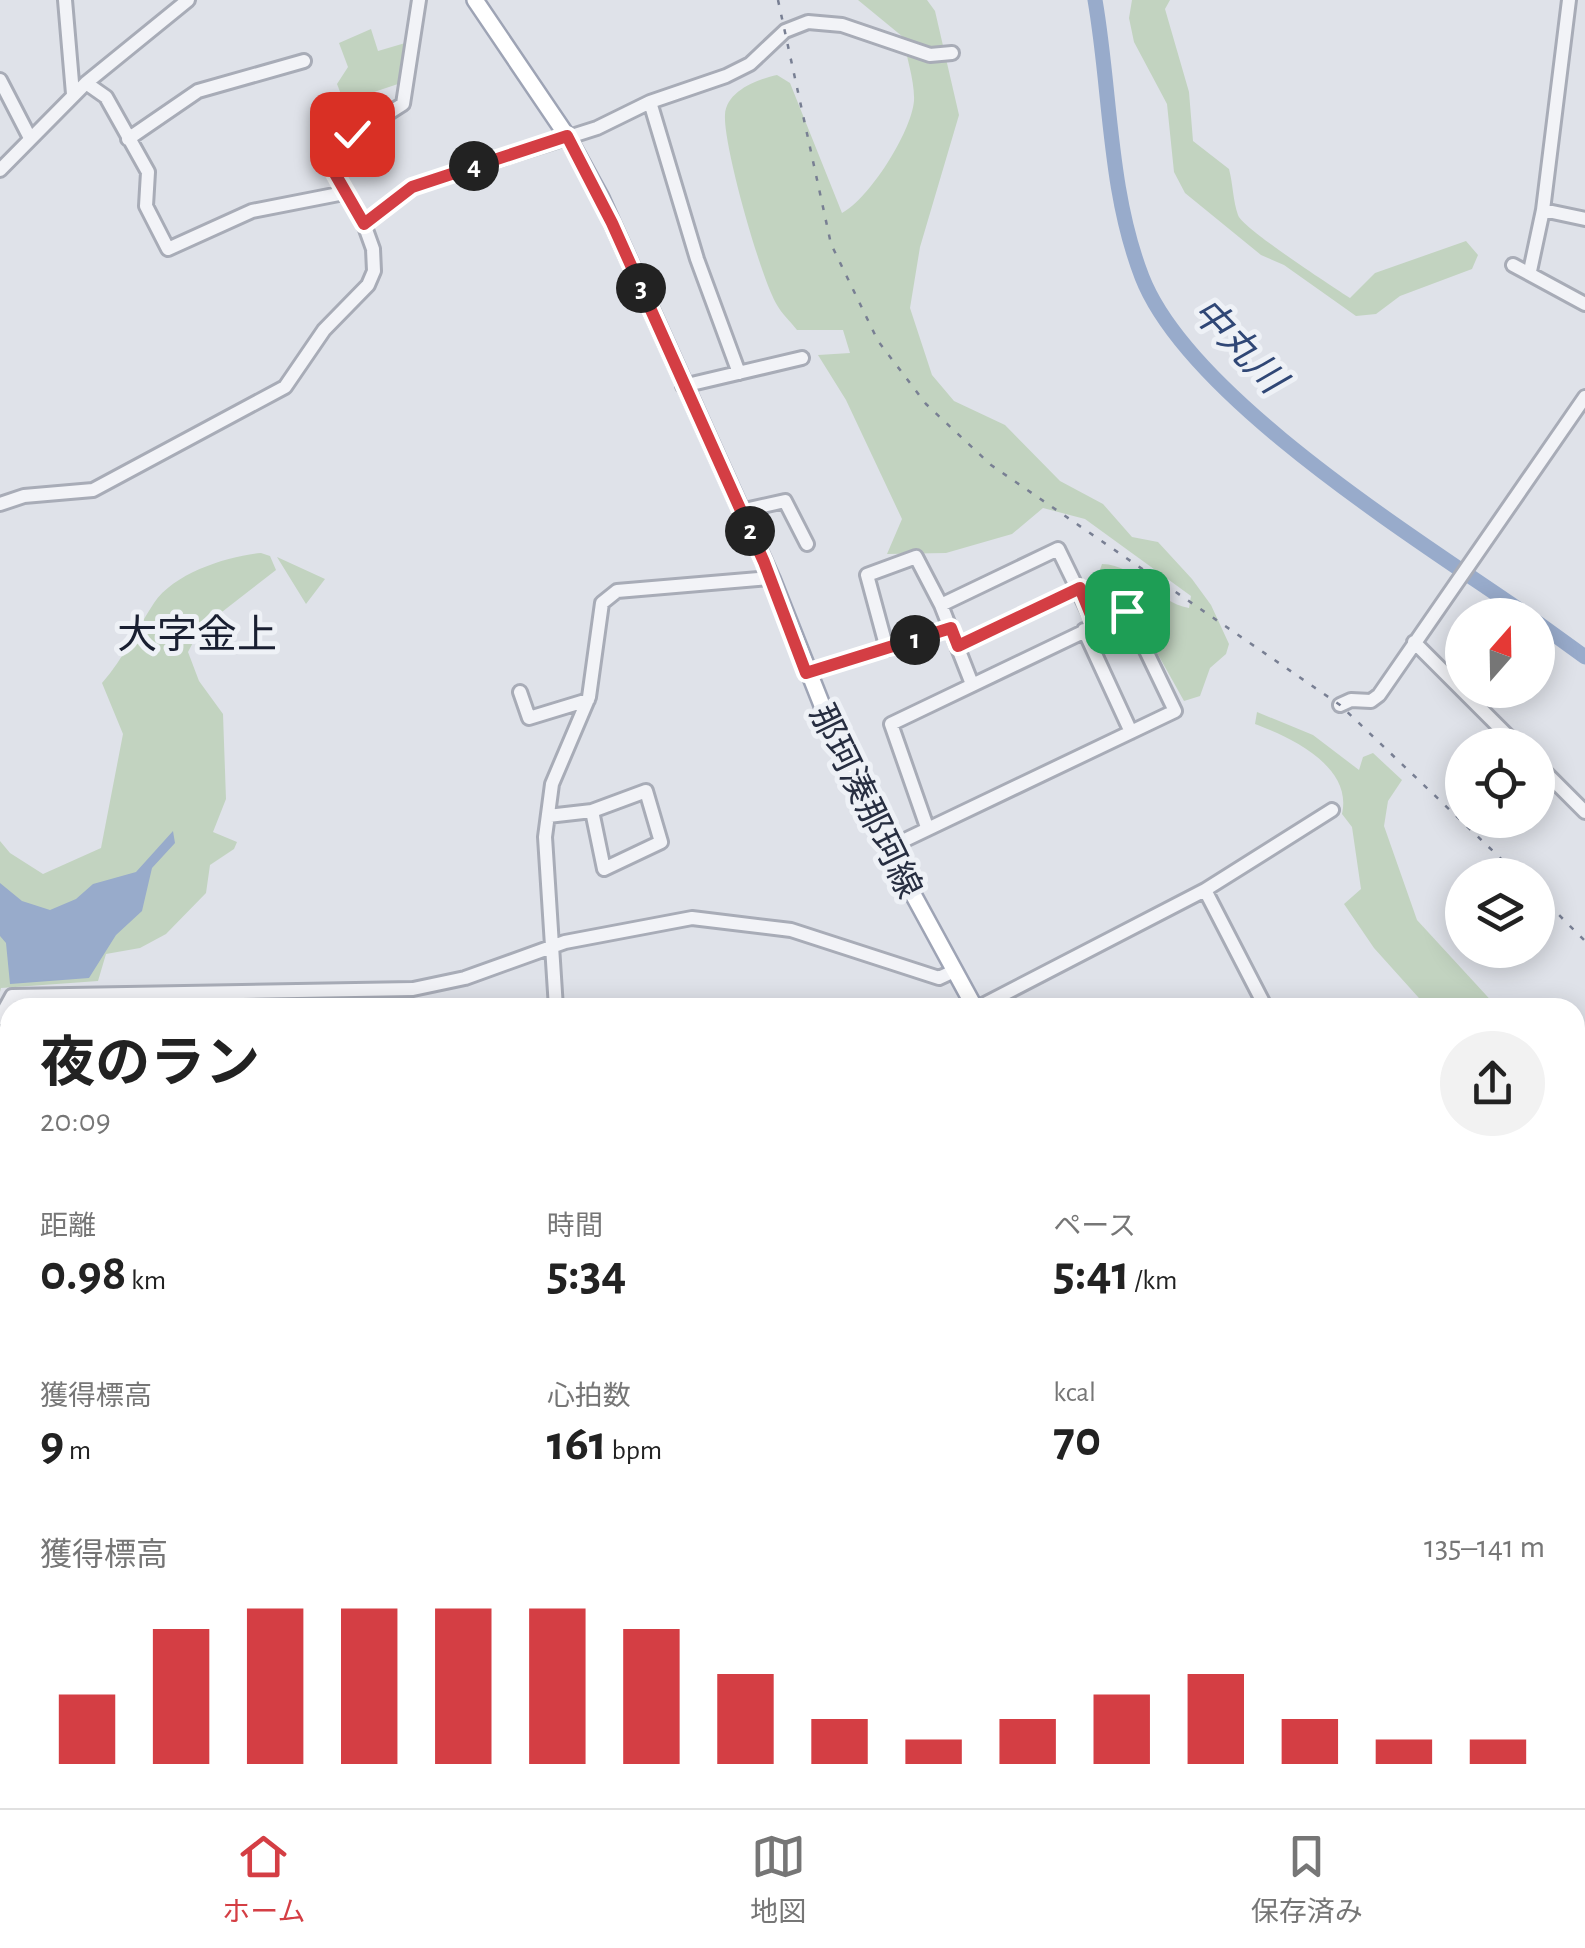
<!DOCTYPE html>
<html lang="ja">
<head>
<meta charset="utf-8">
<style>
  :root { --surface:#fff; --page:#f2f2f2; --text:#222; --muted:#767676; --line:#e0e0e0; --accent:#d43e44 }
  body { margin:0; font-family:"Alegreya Sans","Noto Sans JP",sans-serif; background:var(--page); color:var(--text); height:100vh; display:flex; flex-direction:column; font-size:38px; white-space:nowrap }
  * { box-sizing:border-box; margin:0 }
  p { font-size:32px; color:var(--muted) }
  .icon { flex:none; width:55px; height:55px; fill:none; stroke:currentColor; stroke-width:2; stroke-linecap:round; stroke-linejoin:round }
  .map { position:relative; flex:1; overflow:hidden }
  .details { position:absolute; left:0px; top:998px; width:1585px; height:812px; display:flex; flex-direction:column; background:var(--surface); border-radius:30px 30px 0 0; box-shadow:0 5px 25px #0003 }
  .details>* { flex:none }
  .needle { width:65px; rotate:20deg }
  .buttons { position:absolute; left:1445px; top:598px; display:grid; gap:20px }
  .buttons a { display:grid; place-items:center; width:110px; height:110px; border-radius:50%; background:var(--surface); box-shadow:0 5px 25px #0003; font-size:50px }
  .pin { position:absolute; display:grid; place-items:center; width:85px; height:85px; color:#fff; margin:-42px; border-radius:20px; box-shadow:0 5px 15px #0006 }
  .km { position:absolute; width:50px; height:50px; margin:-25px; border-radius:50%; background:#222; color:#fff; font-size:28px; line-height:50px; text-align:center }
  .round { display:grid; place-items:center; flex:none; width:105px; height:105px; border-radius:52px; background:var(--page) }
  .overview { display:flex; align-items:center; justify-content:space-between; height:170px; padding:0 40px }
  h1 { font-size:55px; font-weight:700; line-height:75px }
  .stats { display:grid; grid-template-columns:repeat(3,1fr); gap:15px; height:170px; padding:10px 40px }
  .stats div { display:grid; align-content:center }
  .stats b { font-size:50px; font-weight:700 }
  .stats small { font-size:28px; font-weight:400 }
  .stats p { font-size:28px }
  .chart { height:280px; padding:20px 40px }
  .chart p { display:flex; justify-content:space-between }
  .chart svg { width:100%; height:180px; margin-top:10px; stroke:var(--accent); stroke-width:6 }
  .tabs { display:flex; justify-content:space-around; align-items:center; height:140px; border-top:2px solid var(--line); background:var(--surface); font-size:28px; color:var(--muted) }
  .tabs a { display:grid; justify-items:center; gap:5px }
  .tabs .active { color:var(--accent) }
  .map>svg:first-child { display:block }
  .green { fill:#c2d3c0 }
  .water { fill:#98abcb }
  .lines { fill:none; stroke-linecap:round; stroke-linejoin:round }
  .canal { stroke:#98abcb; stroke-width:9 }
  .river { stroke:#98abcb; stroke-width:15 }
  .minor-casing { stroke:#a8acb7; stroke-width:18 }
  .major-casing { stroke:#9ea4b5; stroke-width:20 }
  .minor { stroke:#f2f3f7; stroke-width:12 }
  .major { stroke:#fff; stroke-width:15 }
  .rail { stroke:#787f93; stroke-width:2.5; stroke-dasharray:5 10; stroke-linecap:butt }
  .route-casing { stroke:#fff; stroke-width:20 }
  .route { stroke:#d43e44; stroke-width:12 }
  .labels { text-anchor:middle; stroke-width:10; stroke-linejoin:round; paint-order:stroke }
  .street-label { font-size:35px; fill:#272e41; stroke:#eef1f6 }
  .water-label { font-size:38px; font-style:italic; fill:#304776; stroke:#eef1f6 }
  .quarter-label { font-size:40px; fill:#191f31; stroke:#eef1f6 }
</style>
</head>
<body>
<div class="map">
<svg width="1585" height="1808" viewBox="0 0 1585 1808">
  <rect width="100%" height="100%" fill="#dfe2e9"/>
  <path class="green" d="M858,0H927L935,11L959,115L920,247L910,308L932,375L954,401L1005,425L1060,481L1103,504L1132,537L1158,542L1192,579L1211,605L1229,644L1226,654L1210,668L1200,696L1184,701L1132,608L1116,600L1097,578L1102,564C1138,565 1155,602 1189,608L1191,596L1085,519L1043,508L1012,534L946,553L887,554L902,519L846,400L818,355L850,353L843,330H797C790,321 782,314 777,305C761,279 723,145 725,115C726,91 758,79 777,75L790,83L842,213C869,199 911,133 914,101C915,81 906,56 903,37Z
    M1132,0H1170L1165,9L1189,92L1193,141L1229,169C1233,184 1233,201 1238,215C1242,228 1333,287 1350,298L1375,273L1466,241L1478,255L1472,269L1400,296L1376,314L1356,316L1284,265L1261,255L1185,193L1174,172L1167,104L1134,42L1129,18Z
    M371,29L378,51L412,41L407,81L344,102L337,84L348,67L339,43Z
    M261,553L270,556L276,570L200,629L188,652L199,681L223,714L226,799L213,832L237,842L234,849L210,865L206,893L166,934L140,948L106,954L98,981L1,988L0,992V841L10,853L43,874L101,848L123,734L102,683C124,658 136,630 154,603C174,573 228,556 261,553Z
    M277,557L325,579L306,604Z
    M1257,712L1313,735L1359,770L1363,757L1373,753L1402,780L1388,801L1384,826L1417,920L1497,1007H1427L1374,948L1344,904L1361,889L1352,827L1342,814C1353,766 1290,737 1255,724Z
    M229,996L241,1007L111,1008L114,1000Z
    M1575,1092L1585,1103V1156L1575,1151Z
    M415,1800H492L494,1808H422Z
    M1051,1800H1096L1091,1808H1036Z"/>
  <path class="water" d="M173,831L175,843L152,868L142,911L116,935L89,978L10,984L6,943L0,936V883L22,901L50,910L76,899L93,884L136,872Z"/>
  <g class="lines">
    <path class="canal" d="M0,1273L10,1280
      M409,1800L417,1808"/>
    <path class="river" d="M1095,0C1111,92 1108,189 1142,277C1189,398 1419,540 1527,615
      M1538,623L1585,657"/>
    <defs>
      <path id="minor" d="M65,0L73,94
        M0,80L30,138
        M86,83L106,97L148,172L146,206L168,249L252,211L344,193
        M650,102L697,259L739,373
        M128,139L198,91L304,61
        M0,170L86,83L188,0
        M1543,210L1585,219
        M364,224L412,187L597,128L650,102L726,76L750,64L785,31L808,22L842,25L930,55L952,53
        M1513,265L1585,304
        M1530,271L1543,210L1569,0
        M683,386L802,358
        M0,504L24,496L93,490L285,387L324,330L368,285L374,271L373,249L364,224L333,172L334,148L403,104L419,0
        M740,511L785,501L807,544
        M941,605L1058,549L1095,625
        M1084,630L1131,732
        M1414,642L1517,745
        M958,646L1080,588
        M887,649L867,575L916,557L941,605L972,684
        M806,673L951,628
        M520,692L529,718L588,700
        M1340,705L1351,700L1371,701L1379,695L1585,397
        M1538,765L1585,812
        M548,816L592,811L646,791L661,842L604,869L592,811
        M886,849L1175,711L1127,611L891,724L927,827
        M1205,890L1266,1008
        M556,1008L545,837L552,784L589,697L602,603L617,591L771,578
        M977,1008L1205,890L1332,810
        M0,1018L12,996L413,989L465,978L565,942L692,918L791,930L939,978L954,971
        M1575,1160L1585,1165
        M1575,1241L1585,1238
        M0,1288L10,1299
        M1575,1546L1585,1539
        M0,1646L10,1651
        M1575,1688L1585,1684
        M280,1800L292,1808
        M385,1800L390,1808
        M501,1800L504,1808
        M849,1800L852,1808
        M991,1800L994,1808
        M1299,1808L1312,1800
        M1554,1808L1555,1800"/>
      <path id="major" d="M475,0L567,136L601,198L772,579L854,786L975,1008
        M1391,1800L1395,1808"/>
    </defs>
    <use href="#minor" class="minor-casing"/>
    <use href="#major" class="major-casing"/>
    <use href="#minor" class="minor"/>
    <use href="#major" class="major"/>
    <path class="rail" d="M778,0L831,244L878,341L926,404L991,465L1340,705L1518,875
      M1538,894L1585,941"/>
  </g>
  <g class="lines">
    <defs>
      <path id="route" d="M352,134L334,148V172L364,224L412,187L567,136L612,223L764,562L806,673L951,628L958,646L1080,588L1095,625L1127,611"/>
    </defs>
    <use href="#route" class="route-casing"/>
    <use href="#route" class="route"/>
  </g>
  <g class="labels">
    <g class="street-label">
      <text transform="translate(866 801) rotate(64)" y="12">那珂湊那珂線</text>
    </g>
    <g class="water-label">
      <text transform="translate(1239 345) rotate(46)" y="13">中丸川</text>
    </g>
    <g class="quarter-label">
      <text x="197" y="648">大字金上</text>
    </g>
  </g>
</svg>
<div class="buttons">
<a><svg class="needle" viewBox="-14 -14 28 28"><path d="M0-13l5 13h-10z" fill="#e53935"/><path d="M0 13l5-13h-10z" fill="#767676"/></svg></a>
<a><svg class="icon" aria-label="locate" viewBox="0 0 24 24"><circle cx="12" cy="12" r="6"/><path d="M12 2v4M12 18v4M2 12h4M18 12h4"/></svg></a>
<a><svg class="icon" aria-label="layers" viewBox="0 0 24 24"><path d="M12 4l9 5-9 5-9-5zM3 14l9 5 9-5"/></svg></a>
</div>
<div class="pin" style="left:1127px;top:611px;background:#1e9e55"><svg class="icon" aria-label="arrive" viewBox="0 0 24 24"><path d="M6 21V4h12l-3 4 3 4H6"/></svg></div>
<div class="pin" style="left:352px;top:134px;background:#d93025"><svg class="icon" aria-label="check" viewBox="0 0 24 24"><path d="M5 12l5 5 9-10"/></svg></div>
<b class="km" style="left:915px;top:640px">1</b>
<b class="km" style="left:750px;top:531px">2</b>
<b class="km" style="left:641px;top:288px">3</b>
<b class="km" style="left:474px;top:166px">4</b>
<section class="details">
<div class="overview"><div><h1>夜のラン</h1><p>20:09</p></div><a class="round"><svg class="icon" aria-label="share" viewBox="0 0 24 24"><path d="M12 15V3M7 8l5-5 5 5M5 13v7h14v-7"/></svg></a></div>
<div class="stats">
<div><p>距離</p><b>0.98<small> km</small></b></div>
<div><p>時間</p><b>5:34</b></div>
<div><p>ペース</p><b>5:41<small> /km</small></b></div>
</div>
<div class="stats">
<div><p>獲得標高</p><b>9<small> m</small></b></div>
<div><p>心拍数</p><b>161<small> bpm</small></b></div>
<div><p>kcal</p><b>70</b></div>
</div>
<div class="chart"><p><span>獲得標高</span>135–141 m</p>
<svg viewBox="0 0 160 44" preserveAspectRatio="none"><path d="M5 44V27M15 44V11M25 44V6M35 44V6M45 44V6M55 44V6M65 44V11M75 44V22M85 44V33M95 44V38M105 44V33M115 44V27M125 44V22M135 44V33M145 44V38M155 44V38"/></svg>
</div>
</section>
</div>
<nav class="tabs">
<a class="active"><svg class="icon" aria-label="home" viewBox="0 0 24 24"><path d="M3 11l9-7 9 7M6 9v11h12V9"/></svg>ホーム</a>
<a><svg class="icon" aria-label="map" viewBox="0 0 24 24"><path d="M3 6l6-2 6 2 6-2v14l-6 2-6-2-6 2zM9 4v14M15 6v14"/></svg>地図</a>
<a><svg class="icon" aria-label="saved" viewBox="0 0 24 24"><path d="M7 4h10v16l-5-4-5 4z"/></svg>保存済み</a>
</nav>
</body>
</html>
